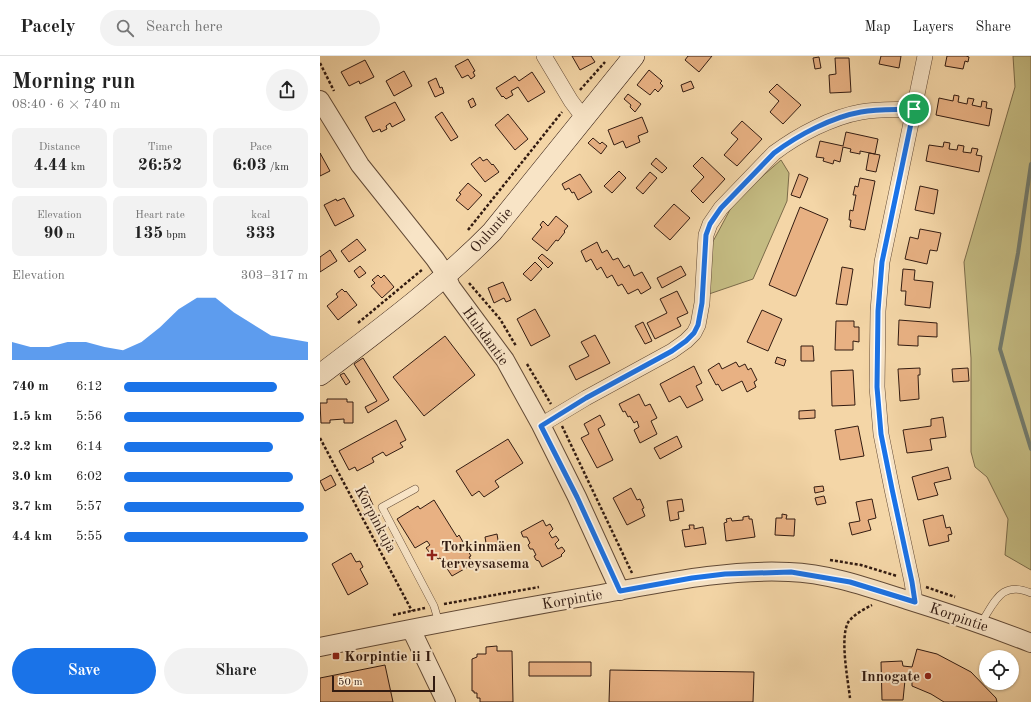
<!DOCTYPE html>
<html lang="en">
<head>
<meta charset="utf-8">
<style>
  :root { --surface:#fff; --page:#f2f2f2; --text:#222; --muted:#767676; --line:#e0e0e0; --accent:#1a73e8 }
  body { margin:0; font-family:"Old Standard TT",serif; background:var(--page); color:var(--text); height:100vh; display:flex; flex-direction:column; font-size:15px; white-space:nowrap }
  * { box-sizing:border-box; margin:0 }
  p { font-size:13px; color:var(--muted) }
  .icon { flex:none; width:22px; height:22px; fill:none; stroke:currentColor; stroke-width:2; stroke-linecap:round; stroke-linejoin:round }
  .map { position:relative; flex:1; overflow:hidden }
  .details { display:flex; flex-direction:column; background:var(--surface); width:320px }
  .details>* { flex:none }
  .controls { position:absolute; left:659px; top:594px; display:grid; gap:8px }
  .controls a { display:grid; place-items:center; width:40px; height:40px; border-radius:50%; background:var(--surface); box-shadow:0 1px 3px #0004; font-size:20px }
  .scale { position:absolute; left:12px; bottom:10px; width:103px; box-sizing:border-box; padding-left:4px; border:2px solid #321b11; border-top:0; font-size:11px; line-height:14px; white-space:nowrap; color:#321b11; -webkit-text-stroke:3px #f8e4c6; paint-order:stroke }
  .pin { position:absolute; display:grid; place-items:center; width:34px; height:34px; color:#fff; margin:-17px; border:2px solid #fff; border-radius:50%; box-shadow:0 1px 4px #0007 }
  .round { display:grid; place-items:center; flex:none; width:42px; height:42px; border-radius:21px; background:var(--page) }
  .summary { display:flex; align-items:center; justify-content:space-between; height:68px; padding:0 12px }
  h1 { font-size:22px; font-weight:700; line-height:30px }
  .figures { display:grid; grid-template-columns:repeat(3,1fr); gap:6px; height:68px; padding:4px 12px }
  .figures div { display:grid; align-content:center; border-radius:8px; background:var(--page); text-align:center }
  .figures b { font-size:17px; font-weight:700 }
  .figures small { font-size:11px; font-weight:400 }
  .figures p { font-size:11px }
  .chart { height:112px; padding:8px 12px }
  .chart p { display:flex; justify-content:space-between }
  .chart svg { width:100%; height:72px; margin-top:4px; fill:var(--accent); opacity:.7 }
  .action { display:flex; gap:8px; margin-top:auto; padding:8px 12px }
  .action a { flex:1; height:46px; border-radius:24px; background:var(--accent); color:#fff; font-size:16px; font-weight:700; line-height:46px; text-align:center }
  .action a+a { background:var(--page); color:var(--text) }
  ul { padding:0 12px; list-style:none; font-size:13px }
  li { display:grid; grid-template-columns:64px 48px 1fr; align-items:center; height:30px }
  li i { height:10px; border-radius:5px; background:var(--accent) }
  header { display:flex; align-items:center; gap:24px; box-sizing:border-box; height:56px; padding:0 20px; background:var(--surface); border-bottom:1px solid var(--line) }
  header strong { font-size:19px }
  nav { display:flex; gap:22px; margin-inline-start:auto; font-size:14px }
  .search { width:280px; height:36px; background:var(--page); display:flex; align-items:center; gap:10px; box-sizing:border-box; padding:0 14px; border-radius:22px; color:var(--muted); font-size:15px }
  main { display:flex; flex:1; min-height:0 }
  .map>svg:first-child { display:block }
  .green { fill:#c4bb82; stroke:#7b6b4a }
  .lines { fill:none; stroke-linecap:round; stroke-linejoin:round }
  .stream { stroke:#727a6c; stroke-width:4 }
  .building { fill:#e8b183; stroke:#321b11 }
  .service-casing { stroke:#624a36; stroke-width:8 }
  .minor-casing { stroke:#624a36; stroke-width:16 }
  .tertiary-casing { stroke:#624a36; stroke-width:20 }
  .secondary-casing { stroke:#321b11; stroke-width:22 }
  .path { stroke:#321b11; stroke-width:2.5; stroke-dasharray:3 2; stroke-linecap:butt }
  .service { stroke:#f8e4c6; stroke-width:7 }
  .minor { stroke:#f8e4c6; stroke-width:15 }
  .tertiary { stroke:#f8e4c6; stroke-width:18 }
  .secondary { stroke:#f8e4c6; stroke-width:21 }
  .route-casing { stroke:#fff; stroke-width:8 }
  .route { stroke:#1a73e8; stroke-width:5 }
  .poi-dot { fill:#8f2418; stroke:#f8e4c6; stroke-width:1.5 }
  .labels { text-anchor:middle; stroke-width:4; stroke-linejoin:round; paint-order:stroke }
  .street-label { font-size:15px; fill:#321b11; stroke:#f8e4c6 }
  .poi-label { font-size:15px; font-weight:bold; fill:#321b11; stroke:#f8e4c6; text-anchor:start }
</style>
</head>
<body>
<header>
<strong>Pacely</strong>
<div class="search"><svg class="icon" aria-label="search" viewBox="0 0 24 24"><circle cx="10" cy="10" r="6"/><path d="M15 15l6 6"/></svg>Search here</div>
<nav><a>Map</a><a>Layers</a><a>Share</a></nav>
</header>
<main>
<section class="details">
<div class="summary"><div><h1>Morning run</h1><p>08:40 · 6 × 740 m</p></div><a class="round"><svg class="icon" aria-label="share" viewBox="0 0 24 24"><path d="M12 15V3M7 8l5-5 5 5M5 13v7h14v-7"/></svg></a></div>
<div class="figures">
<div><p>Distance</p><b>4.44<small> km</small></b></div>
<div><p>Time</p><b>26:52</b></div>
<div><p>Pace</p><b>6:03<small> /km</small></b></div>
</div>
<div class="figures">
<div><p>Elevation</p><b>90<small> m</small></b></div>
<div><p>Heart rate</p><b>135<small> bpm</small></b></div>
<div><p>kcal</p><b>333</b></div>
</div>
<div class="chart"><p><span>Elevation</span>303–317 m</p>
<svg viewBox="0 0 160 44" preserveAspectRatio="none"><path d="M0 44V33L10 36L20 36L30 33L40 33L50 36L60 38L70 33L80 24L90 13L100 6L110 6L120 15L130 22L140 29L150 31L160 33V44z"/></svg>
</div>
<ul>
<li><b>740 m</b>6:12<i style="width:83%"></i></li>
<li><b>1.5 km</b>5:56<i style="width:98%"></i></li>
<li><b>2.2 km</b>6:14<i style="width:81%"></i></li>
<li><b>3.0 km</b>6:02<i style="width:92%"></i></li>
<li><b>3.7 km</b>5:57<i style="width:98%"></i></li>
<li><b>4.4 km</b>5:55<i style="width:100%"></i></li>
</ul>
<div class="action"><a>Save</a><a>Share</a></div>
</section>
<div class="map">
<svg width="711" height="646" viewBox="0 0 711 646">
  <rect width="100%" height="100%" fill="#f4d6a7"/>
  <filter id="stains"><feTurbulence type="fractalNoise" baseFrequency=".005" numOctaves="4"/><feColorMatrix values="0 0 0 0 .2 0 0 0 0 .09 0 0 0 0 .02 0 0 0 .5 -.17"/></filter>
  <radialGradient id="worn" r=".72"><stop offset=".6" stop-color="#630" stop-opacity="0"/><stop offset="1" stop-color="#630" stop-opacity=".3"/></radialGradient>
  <path class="green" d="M693,0H711V514L685,499L688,463L667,421L655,411L651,396V302L644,206L695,31Z
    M461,104L469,117L467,145L433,223L389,238L390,191L412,150L438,124Z"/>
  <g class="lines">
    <path class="stream" d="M711,108L698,197L680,293L711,393"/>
  </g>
  <path class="building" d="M252,0H271L275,6L260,14Z
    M368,0H392L379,16L365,4Z
    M561,0H581L579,12L559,8Z
    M627,0H646L649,1L648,6L645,5L643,13L625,10Z
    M499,1L501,12L495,13L493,2Z
    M515,2H529L531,36L510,37L509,19L516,18Z
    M148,3L155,15L153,16L155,20L151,23L148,19L142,22L135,10Z
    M45,4L54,21L40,28L39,25L29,30L21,16Z
    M329,14L342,25L340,27L343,30L338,36L335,33L330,39L317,29Z
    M84,15L92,30L74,40L66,25Z
    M212,16L225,36L208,46L198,31L191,35L193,39L186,43L183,40L182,41L176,32L195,20L199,25Z
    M116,22L120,32L122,31L124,37L115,41L108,26Z
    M371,25L374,32L363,36L361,29Z
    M457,28L481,49L463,68L450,56L459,45L449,36Z
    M308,38L321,48L315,56L310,51L311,49L304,43Z
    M634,39L639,40L638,46L647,48L648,42L654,43L652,49L661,51L662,45L667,46L666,52L672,53L669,70L616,59L619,42L633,45Z
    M153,42L156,49L151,52L148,45Z
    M75,46L85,64L72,71L70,67L66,70L67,73L61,76L60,73L53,76L45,61Z
    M122,56L138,81L131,85L115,61Z
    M188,58L208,83L195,94L175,69Z
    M322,61L328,76L318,80L320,86L306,92L303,85L294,89L288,74Z
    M422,65L442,83L417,110L404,99L418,83L411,77Z
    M526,76L558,83L555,98L540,95V98L530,96L531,93L523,91L520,106L514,104L513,108L503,105L504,102L496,101L500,85L523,90Z
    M273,82L280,88L282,86L287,90L281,98L268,87Z
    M624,86L630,87L629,93L637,94L638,89L644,90L643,96L651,97L652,92L658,93L656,99L662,100L659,116L606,105L609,89L623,91Z
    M0,97L10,115L0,120Z
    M549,97L560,99L556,116L546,114Z
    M160,101L163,105L167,103L172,109L173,108L179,116L165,126L151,108Z
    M382,101L405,123L383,147L371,135L384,121L373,110Z
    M336,102L347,112L342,117L331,108Z
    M299,115L306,122L292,137L284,130Z
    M330,116L337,122L323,138L316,132Z
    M260,118L272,136L258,144L254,136L252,137L249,132L245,134L242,128Z
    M479,118L488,122L480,142L471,139Z
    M540,122L555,125L545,174L530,171L531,164H529L530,154L533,155L536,139H533L535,130L538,131Z
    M148,127L162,139L148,154L136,144L141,138L139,137Z
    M600,130L618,134L614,158L595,154Z
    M24,142L34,160L15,170L4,149L16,143L17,145Z
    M354,148L370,162L350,184L334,170Z
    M480,151L508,163L476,240H474L449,229Z
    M236,160L248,170L244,175L245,176L238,185L236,184L227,195L212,183L222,171L220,169L223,165L228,170Z
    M600,173L621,177L617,195L610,194L607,208L585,203L590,181L598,183Z
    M37,183L46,194L29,206L21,195Z
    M277,186L282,197L287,194L293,204L298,202L304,212L309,209L314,220L322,216L331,232L321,238L318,233L308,238L302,228L298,230L292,219L287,222L281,211L277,214L271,203L266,206L261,195Z
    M10,194L17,205L0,216V201Z
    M222,198L233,207L228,212L218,202Z
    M215,206L222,213L211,225L203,218Z
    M40,210L46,217L39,222L34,215Z
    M361,210L366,219L342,232L337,222Z
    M522,211L533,213L527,249L516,248Z
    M583,213L595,214L594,224L613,226L610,252L585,249L586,235H581Z
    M58,219L61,222L64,219L74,231L62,242L51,230L55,227L52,224Z
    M183,226L191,244L186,246L184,242L174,247L168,232Z
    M22,233L25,236L26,235L37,249L18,264L7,250L18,241L16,238Z
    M357,235L368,257L357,262L361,270L335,283L327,267L347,257L340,243Z
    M215,253L230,280L211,290L197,263Z
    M442,254L462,263L448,295L427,286Z
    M579,264L617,267V281L598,280V290L578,289Z
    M516,265H534V271H539V286L533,285V294H515Z
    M323,266L332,285L325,288L315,270Z
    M275,279L290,307L256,324L249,310L269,300L261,286Z
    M125,280L155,319L104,360L73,321Z
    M481,290H493L494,305H481Z
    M457,301L466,304L464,310L455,307Z
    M43,302L69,344L48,357L45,351L57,345L34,308Z
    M416,306L419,311L425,308L428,314L431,312L437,324L434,326L436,331L427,336L422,325L402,335L398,328L396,329L388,314L399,307L402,313Z
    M374,310L382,327L376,330L383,344L367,352L360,340L349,346L340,328Z
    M600,312V319H598L599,343L580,345L578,313Z
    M648,312L649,325L633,326L632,313Z
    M533,314L535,349L512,350L511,315Z
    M24,317L30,326L26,329L20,319Z
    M319,338L325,350L330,348L337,362L331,365L337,378L320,387L314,374L319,371L317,365L314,367L310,360L308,361L305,355L303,356L299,348Z
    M7,343H27V346H33V367H24V363L10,364V367H1L0,347H7Z
    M495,354V362L479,363V355Z
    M280,359L285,369L278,373L293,404L277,412L261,382L269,378L264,368Z
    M623,361L626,381L610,383L612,394L587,397L583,374L611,370V363Z
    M76,364L86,384L80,387L83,391L66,400L63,396L52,402L54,406L37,415L35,411L29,414L19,395Z
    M538,370L544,400L520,404L515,374Z
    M357,380L362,391L340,403L334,392Z
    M188,383L203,407L175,425L179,431L164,441L159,435L152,440L136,415Z
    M628,411L631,423L614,427L618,439L598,444L592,421Z
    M11,419L16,429L5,435L0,425Z
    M503,430L504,435L495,437L494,431Z
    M311,432L317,444L320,443L324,452L322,453L325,460L307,469L293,442Z
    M48,438L53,449L47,452L42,441Z
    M504,440L506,447L497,449L495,442Z
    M362,443L364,455L358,456L359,463L350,465L347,445Z
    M552,443L556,462L548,464L551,474L532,479L529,467L540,465L536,446Z
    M114,444L137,481L139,479L151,500L149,501L153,508L132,520L120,502L118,503L113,495L110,497L106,492L110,489L107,485L95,492L77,463L98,450L100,453Z
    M462,458L467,459L466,463H475L474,480L455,479L456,462H462Z
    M623,459L626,472L630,471L632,478L628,479L629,485L609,490L603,464Z
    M429,460V463H432L435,481L406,485L404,467L407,466L406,463L411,462L412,465L423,464V461Z
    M223,464L226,470L230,468L233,473L229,477L232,482L236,480L239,484L235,488L238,493L242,491L245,495L241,499L242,500L222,511L219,505L216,504L214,500L216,499L213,493H210L208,489L210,487L207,481H203L201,476Z
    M369,469H374V473L383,471L386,488L365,491L362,474L370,473Z
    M177,478L179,490L167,493L165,481Z
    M31,497L36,506L40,505L43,511L40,513L48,528L28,539L12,508Z
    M177,590V595H192L193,646H160V642H157V637H154V635H152V603L157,601V598H166V591Z
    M597,593L617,598L651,616L676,642L677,646H624L611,638L592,630V624H585L583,644H562L561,606L582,605L583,610L592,611Z
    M209,606H271V620H209Z
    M65,609L73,646H0V622Z
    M290,614L434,616L433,646H289Z"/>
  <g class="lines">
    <defs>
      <path id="service" d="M95,433L62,451L114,550L119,567
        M661,567C675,546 681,524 711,537"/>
      <path id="minor" d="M224,0L251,45L263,61
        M221,369L266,342L352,295L366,285L374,277L378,269L382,247L386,179L390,168L401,152L454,97C478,79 512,61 541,56C559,53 577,54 594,53
        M595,546L592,526L572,433L561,378L557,331L558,255L562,206L605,0"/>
      <path id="tertiary" d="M0,44L40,109L115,203L126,219L131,231L185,304L221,369L257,441L300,535
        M91,573L126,646
        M0,591C93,572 187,554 281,538C343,527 406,513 469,516C508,517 550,532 587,544C629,557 670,571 711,587"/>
      <path id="secondary" d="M0,319C59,274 120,229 172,176L314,0"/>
    </defs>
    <use href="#service" class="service-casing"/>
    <use href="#minor" class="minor-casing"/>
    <use href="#tertiary" class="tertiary-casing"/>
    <use href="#secondary" class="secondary-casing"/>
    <path class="path" d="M0,7L14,35
      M260,34L285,6
      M148,174L242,56
      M149,227L180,263L196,290
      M38,267L103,213
      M207,308L231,348
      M242,370L312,517
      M0,382L92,555
      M510,504L541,509L577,520
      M606,531L635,541
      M124,548L219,531
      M73,559L105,552
      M530,642C528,624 519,579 529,565C535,558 544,553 552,549"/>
    <use href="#service" class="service"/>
    <use href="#minor" class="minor"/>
    <use href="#tertiary" class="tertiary"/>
    <use href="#secondary" class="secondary"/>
  </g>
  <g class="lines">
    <defs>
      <path id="route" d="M594,53L562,206L558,255L557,331L561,378L572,433L592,526L595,546L530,526L471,516L405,518L372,522L300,535L257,441L221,370L266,342L352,295L366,285L374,277L378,269L382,247L386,179L390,168L401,152L454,97C478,79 512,61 541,56C559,53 577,54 594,53Z"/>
    </defs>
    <use href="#route" class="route-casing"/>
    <use href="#route" class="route"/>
  </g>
  <g class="poi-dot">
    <path d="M110 493h4v4h4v4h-4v4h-4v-4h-4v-4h4z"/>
    <rect x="12" y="596" width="8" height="8" rx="2"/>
    <circle cx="608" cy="620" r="4"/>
  </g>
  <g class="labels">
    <g class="street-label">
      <text transform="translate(171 174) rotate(-48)" y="5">Ouluntie</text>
      <text transform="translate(166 280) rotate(54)" y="5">Huhdantie</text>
      <text transform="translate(56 463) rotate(62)" y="5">Korpinkuja</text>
      <text transform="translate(252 543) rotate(-10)" y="5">Korpintie</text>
      <text transform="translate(639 561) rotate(19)" y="5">Korpintie</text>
    </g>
    <g class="poi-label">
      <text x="121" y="495">Torkinmäen<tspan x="121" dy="17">terveysasema</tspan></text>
      <text x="24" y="605">Korpintie ii I</text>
      <text x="600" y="625" text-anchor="end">Innogate</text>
    </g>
  </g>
  <rect width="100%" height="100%" filter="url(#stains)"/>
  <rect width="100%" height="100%" fill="url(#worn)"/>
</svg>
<div class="controls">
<a><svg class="icon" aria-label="locate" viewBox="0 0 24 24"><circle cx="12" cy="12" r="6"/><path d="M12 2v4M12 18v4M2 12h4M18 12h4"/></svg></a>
</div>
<div class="scale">50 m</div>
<div class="pin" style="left:594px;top:53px;background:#1e9e55"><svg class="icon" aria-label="arrive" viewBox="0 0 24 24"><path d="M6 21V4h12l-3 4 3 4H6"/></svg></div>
</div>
</main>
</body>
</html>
